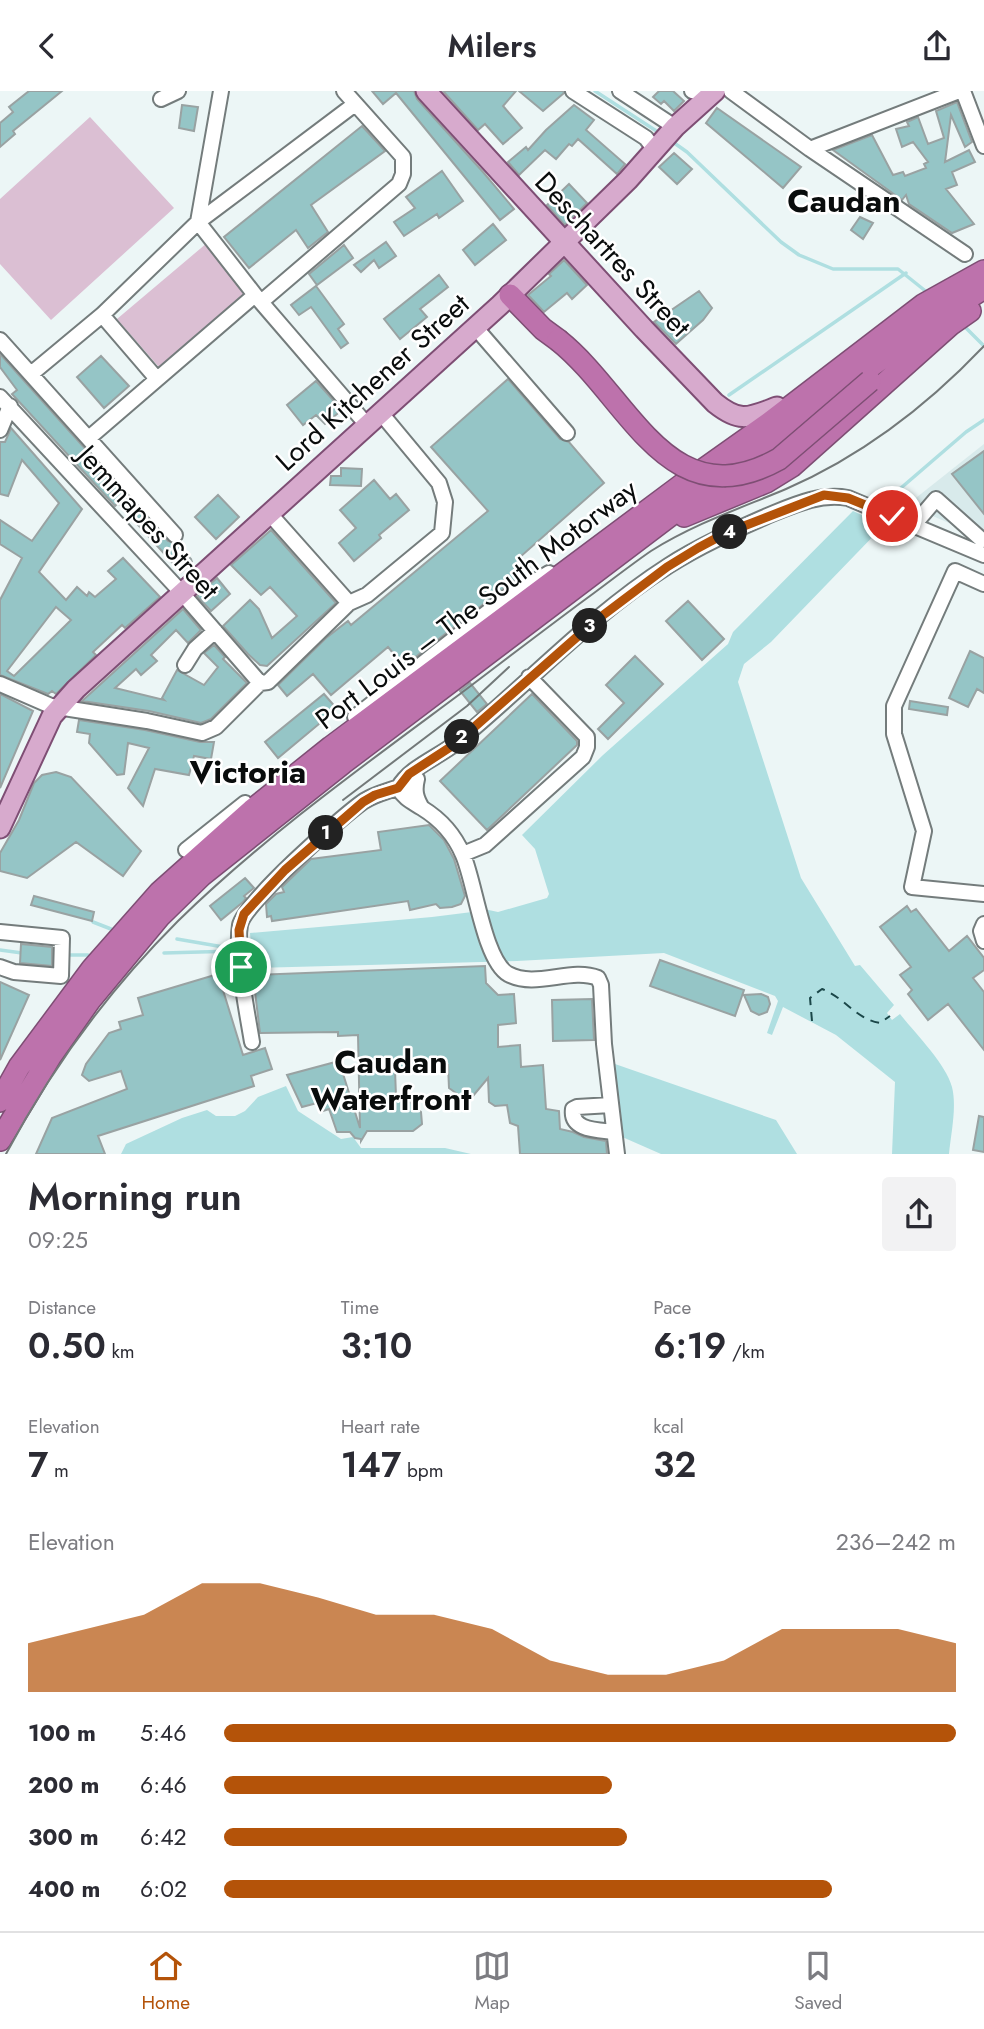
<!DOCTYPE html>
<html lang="en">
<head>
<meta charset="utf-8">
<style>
  :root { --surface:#fff; --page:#f2f2f3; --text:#2b2b33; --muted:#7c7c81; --line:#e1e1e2; --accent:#b45309 }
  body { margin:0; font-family:Jost,sans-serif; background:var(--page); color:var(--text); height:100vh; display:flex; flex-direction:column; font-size:26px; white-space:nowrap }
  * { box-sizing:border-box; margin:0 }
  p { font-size:23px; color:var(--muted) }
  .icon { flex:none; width:38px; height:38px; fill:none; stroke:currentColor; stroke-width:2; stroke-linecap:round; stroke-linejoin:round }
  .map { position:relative; height:1063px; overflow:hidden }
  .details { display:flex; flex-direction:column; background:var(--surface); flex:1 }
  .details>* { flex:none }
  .pin { position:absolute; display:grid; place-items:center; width:60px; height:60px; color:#fff; margin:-30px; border:4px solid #fff; border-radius:50%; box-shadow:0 2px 7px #0007 }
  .km { position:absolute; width:35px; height:35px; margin:-18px; border-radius:50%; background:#222; color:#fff; font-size:19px; line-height:35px; text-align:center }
  .round { display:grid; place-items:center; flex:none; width:74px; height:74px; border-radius:7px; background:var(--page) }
  .headline { display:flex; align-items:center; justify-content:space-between; height:119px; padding:0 28px }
  h1 { font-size:38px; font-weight:600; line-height:52px }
  .stats { display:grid; grid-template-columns:repeat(3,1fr); gap:10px; height:119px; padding:7px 28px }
  .stats div { display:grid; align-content:center }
  .stats b { font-size:35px; font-weight:600 }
  .stats small { font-size:19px; font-weight:400 }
  .stats p { font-size:19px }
  .chart { height:196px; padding:14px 28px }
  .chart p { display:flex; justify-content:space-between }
  .chart svg { width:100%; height:126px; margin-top:7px; fill:var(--accent); opacity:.7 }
  ul { padding:0 28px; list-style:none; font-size:23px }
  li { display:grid; grid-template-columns:112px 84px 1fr; align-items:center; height:52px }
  li i { height:18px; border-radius:9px; background:var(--accent) }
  header { display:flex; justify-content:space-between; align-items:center; height:91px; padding:0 28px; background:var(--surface); font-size:32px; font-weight:600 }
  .tab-bar { display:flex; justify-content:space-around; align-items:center; height:98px; border-top:2px solid var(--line); background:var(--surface); font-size:19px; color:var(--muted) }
  .tab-bar a { display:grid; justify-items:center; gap:4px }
  .tab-bar .on { color:var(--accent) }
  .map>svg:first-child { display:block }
  .built { fill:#d8eaeb }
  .green { fill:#dbbfd3 }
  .water { fill:#afdfe1 }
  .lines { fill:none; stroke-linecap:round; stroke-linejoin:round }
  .stream { stroke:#afdfe1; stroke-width:3.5 }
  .ferry { stroke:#1b4749; stroke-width:2; stroke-dasharray:9 7; stroke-linecap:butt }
  .building { fill:#95c5c6; stroke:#99a2a2; stroke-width:2; fill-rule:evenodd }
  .minor-casing { stroke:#747c7c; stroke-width:18 }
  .major-casing { stroke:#7e4e74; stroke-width:23 }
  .highway-casing { stroke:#7e4e74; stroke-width:24 }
  .minor { stroke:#fff; stroke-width:14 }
  .major { stroke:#d7aacd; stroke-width:19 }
  .highway { stroke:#bd72ac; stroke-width:21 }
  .tram { stroke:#737979; stroke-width:2 }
  .highway-bridge-casing { stroke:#7e4e74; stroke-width:24; stroke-linecap:butt }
  .highway-bridge { stroke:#bd72ac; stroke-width:21 }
  .route-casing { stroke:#fff; stroke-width:14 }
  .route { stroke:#b45309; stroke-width:9 }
  .labels { text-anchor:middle; stroke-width:5; stroke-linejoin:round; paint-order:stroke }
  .street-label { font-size:28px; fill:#090c0c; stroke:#fff }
  .quarter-label { font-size:32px; font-weight:bold; fill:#090c0c; stroke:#fff }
</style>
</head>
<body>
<header><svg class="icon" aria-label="back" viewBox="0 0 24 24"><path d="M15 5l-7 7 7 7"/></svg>Milers<svg class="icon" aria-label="share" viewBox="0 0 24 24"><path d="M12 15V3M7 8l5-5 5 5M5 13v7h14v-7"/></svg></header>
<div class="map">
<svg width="984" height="1063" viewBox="0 0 984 1063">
  <rect width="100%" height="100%" fill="#ecf6f6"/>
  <path class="built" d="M984,353V447L907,414Z"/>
  <path class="green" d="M90,26L174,117L51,229L0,173V108Z
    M207,152L254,212L165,283L117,228Z"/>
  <path class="water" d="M853,420L884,434L771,551L744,573L738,591L801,787L855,875L860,874L894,914L887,922L892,929L900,923C915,942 946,973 952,996C957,1016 951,1042 949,1063H892L895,991L836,944L783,916L772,944L767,942L778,910L775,905L664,862L517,870L253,877L250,842L432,826L472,821L484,818L498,821L547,807L549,803L535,758L522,744L603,664L728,553L733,541Z
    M615,973L776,1029L797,1063H661L620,1045Z
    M286,995L298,1020L341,1048L353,1046L361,1057H445L471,1063H121L126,1053L182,1027L207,1019L216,1025H235L245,1020L258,1006Z"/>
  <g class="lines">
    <path class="stream" d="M595,0L661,43
      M670,49L687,61L781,151L799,164L833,178H898L928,202
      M962,233L984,255
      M729,304L906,182
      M880,415L966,341L984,329
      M93,831L111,838
      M177,848L235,858
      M0,859L22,862
      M164,862L236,860
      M65,864H88"/>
    <path class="ferry" d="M812,930L810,907L822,898C845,907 856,928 880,932L890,925"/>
  </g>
  <path class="building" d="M29,0H62L13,40L15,43L0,56V32L13,21L9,16Z
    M372,0H414L417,8L483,81L514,118L500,129L396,2L383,13Z
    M443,0H516L503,15L522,37L503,53L485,33L478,39Z
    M519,0H563L564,2L543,20Z
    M659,0H673L684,10L674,20L664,10L661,13L653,6Z
    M957,11L972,51L965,56L951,24L945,71L969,59L975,71L952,81L957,94L946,98L974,133L952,142L909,113L906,104L902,109L833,59L872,44L893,84L903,81L905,85L926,77L924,73L928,71L913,51L902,56L896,38L909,35L907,31L918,26L928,53L944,47L936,20Z
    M182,14L198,16L194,40L179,37Z
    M574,14L594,29L586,39L625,73L617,83L578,48L572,55L569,53L556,68L545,59L519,84L508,71L526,56L528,59L546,39Z
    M717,17L801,76L783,97L706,32Z
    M362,35L385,60L311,114L328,141L308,157L296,139L249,177L224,146Z
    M674,62L692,78L677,93L659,76Z
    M442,80L463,110L439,127L437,123L404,145L394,131L415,117L406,106Z
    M569,93L587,112L565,134L547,114Z
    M860,126L873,132L863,148L851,139Z
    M493,133L506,149L475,174L463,159Z
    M386,151L396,165L379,177L374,169L361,181L354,174Z
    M344,154L353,167L317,194L309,183Z
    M564,169L587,194L572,208L567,202L544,221L528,204L551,185L549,183Z
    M439,184L448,196L420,218L427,226L400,248L384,228Z
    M316,195L344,233L338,238L348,252L341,257L311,216L299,224L291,214Z
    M699,200L712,217L703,229L676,253L654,231Z
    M0,263L168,450L177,453L191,468L192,471L181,481L118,412L115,415L12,303L17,299L0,276Z
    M101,265L129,295L104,317L77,286Z
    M508,288L560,348L569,351L604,392L520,466L530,477L404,575L388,556L331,604L313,583L287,605L278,594L326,547L348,530L351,534L488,420L431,356Z
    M316,290L342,319L325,333L316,324L303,334L287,314Z
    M11,337L82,418L39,481L66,509L77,496L87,505L89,501L95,506L116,488L108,480L123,467L160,506L125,537L122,534L93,561L96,564L56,603L52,600L48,603L0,584V509L22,467L0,453V429L32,450L59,412L22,369L8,405L0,403V351H5ZM56,516L71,529L14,585L7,580Z
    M984,360V423L952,383Z
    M341,377L362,378L361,395L330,394L331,385H341Z
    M374,389L390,408L396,403L409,419L379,444L381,447L354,470L339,452L356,437L340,419Z
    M218,404L239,426L216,448L195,426Z
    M271,439L336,512L267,575L260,574L248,563L223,535L250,509L259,518L272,547L297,525L270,496L261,504L231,474Z
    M217,487L230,503L211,520L197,505Z
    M688,510L724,548L702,569L666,530Z
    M183,518L201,539L188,552L176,539L151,564L157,570L141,584L136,578L115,597L164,609L162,607L177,579L204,594L218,576L204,562L214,554L225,566L223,568L247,592L211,628L201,632L149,620L82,610Z
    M970,560L984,567V602L977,598L968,616L949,607Z
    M635,565L663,593L608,648L598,638L624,612L606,594Z
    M470,592L487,613L477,621L460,600Z
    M0,603L33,620L0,697Z
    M324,603L337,618L278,667L265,651Z
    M532,603L577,650V654L487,739L440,690Z
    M910,610L948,616L947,624L909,618Z
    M79,629L145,639L200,651H214L211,668L194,665L189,684L155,678L143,715L128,697L149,657L128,652L124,683L117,684L89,652L90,643L77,641Z
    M56,681L71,686L141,760L123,785L76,751L27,787L0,780V762L19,729L34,692L42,684Z
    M429,734L444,749L454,768L465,805L461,813L452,816L440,817L436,813L410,819L408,810L272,830L271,825L267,826L266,813L276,803L284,801L282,796L311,768L381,759L378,741Z
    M245,787L254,797L244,805L246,807L243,811L221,829L210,815Z
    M34,805L94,821L92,830L31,814Z
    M907,815L911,821L916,818L949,860L967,845L984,867V879L973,887L984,901V959L948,913L928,929L908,903L912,899L900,884L911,876L880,836Z
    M21,853L52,856V875L20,872Z
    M660,869L744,899L735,925L650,895Z
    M485,875L486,892L498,904L514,903L516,932L498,934V956L520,954L521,976L543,974L546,1018L559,1020L560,1038L573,1041L584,1046L606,1050L607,1063H520L518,1035L510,1032L507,1014L495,1015L489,1011L488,987L473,1005H460L449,997L448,974L418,973V979H395L396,1005L404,1006L421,1021L422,1033L413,1040H367L361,1050V1048L355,1047L350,1041H337L329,1018L320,1021L317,1012L302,1016L287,984L339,970L360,1037L358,944L338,945V941L260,942L253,884Z
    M218,883L243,964L265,957L272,978L251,985L254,995L98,1045L105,1063H36L52,1027L127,998L121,980L89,990L82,984L86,973L109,942L121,938L119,931L143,924L138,907Z
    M0,891L29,904L0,969Z
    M761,903L768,906L770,913L767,921L759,924L751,920L744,904Z
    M592,908L594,949L553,950L552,909Z
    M979,1025L984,1026V1061L973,1059Z"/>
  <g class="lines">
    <defs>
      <path id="minor" d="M221,0L198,131L255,204L367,334
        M573,0L646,47L655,59
        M620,0L675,36
        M692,0L711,3
        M731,0L810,58L965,163
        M963,0L984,55
        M161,8L178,0
        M810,58L959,0
        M261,211L399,93L403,83V66L344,0
        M102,224L157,288
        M475,236L567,342
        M0,249L175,444
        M31,283L102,224L198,131L355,13
        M0,306L181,501L260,592
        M0,339L10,315
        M90,346L255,204
        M269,422L349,512
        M913,435L936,408L982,449
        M984,493L955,480L894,615V643L924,740L912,796L984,803
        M185,574L195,558L215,540
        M260,592L268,591L349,512L367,504L442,442L445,411L439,392L380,321
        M0,593L51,615L147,630L202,642L216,636L260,592
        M355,626L503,509L549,482
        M417,688C414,700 416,707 422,717
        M398,697C410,676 437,667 456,652C527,594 590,525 668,475C699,455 733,440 767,425C794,414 819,402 848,407L984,464
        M398,697C405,708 411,710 422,717C440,728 455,745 463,764C475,791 484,869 508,883C536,898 570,876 598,887L601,894L604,953L617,1063
        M186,759L245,712
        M463,763L485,754L583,666L587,656V646L529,586
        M984,833L981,840L984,850
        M0,841L62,847L61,885L14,881L0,876
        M252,951C247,920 235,863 240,834C244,812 342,725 364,710C377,702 390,700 404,694
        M611,1014L577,1016L573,1018C570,1040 599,1039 614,1041"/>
      <path id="major" d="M426,0L644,238L715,312C740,332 748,327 777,316
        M0,737L52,625L76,598L500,214L628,89L675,36L715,0"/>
      <path id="highway" d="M510,204L543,238L558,249
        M684,425L766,391L792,375L950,234L970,220
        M0,1010L19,976L92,878L160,801L252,719L331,656L683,393L769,332L923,214L984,180
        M0,1049L50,966L90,909L159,826L202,784L343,672L705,398L932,230L984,197"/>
    </defs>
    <use href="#minor" class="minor-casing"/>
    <use href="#major" class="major-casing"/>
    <use href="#highway" class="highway-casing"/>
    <use href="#minor" class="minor"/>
    <use href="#major" class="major"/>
    <use href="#highway" class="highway"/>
    <path class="tram" d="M343,709L467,615L509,576
      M6,1063C51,978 110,898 178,830C264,746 363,675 460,603C505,569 549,535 594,502C613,488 632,473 651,460C694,433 741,417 786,398C862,365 927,315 984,255"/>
    <defs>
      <path id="highway-bridge" d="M558,249C630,306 668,430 779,368L870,290"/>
    </defs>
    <use href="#highway-bridge" class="highway-bridge-casing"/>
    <use href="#highway-bridge" class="highway-bridge"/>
  </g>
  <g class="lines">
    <defs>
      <path id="route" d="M241,876L239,839L244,823L285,779L363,711L375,704L398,697L409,683L455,653L594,531L667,476L698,457L726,442L824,404L848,407L892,425"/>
    </defs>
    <use href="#route" class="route-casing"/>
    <use href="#route" class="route"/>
  </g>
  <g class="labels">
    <g class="street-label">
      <text transform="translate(613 163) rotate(47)" y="10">Deschartres Street</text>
      <text transform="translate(372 291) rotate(-42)" y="10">Lord Kitchener Street</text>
      <text transform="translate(149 431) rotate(48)" y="10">Jemmapes Street</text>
      <text transform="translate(476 513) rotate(-37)" y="10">Port Louis – The South Motorway</text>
    </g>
    <g class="quarter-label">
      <text x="844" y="121">Caudan</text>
      <text x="248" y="692">Victoria</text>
      <text x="391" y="982">Caudan<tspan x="391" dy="37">Waterfront</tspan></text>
    </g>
  </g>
</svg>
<div class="pin" style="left:241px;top:876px;background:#1e9e55"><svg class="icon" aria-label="arrive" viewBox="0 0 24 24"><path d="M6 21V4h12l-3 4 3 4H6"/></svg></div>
<div class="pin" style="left:892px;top:425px;background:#d93025"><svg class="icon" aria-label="check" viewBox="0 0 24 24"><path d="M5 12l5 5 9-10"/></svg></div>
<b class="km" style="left:326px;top:742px">1</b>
<b class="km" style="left:462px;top:646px">2</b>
<b class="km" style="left:590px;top:535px">3</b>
<b class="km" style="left:730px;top:441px">4</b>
</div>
<section class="details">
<div class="headline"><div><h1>Morning run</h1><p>09:25</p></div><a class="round"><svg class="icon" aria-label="share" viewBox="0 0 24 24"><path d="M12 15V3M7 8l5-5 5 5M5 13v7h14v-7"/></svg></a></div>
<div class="stats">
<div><p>Distance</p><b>0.50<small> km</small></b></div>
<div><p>Time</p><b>3:10</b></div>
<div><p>Pace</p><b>6:19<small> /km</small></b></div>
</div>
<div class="stats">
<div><p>Elevation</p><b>7<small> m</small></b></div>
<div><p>Heart rate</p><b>147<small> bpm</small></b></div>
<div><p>kcal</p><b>32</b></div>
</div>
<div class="chart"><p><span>Elevation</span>236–242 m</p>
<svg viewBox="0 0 160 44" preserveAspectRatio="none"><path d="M0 44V27L10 22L20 17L30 6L40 6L50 11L60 17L70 17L80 22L90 33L100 38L110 38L120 33L130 22L140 22L150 22L160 27V44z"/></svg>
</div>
<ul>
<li><b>100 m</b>5:46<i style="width:100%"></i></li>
<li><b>200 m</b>6:46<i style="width:53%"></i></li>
<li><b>300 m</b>6:42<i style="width:55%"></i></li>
<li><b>400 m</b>6:02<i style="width:83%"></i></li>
</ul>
</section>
<nav class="tab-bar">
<a class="on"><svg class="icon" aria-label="home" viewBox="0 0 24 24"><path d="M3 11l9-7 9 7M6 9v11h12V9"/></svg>Home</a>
<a><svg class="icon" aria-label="map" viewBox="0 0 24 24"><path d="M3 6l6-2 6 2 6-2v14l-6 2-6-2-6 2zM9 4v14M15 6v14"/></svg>Map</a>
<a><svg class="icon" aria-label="saved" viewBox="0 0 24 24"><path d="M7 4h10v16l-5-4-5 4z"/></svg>Saved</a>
</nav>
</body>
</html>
